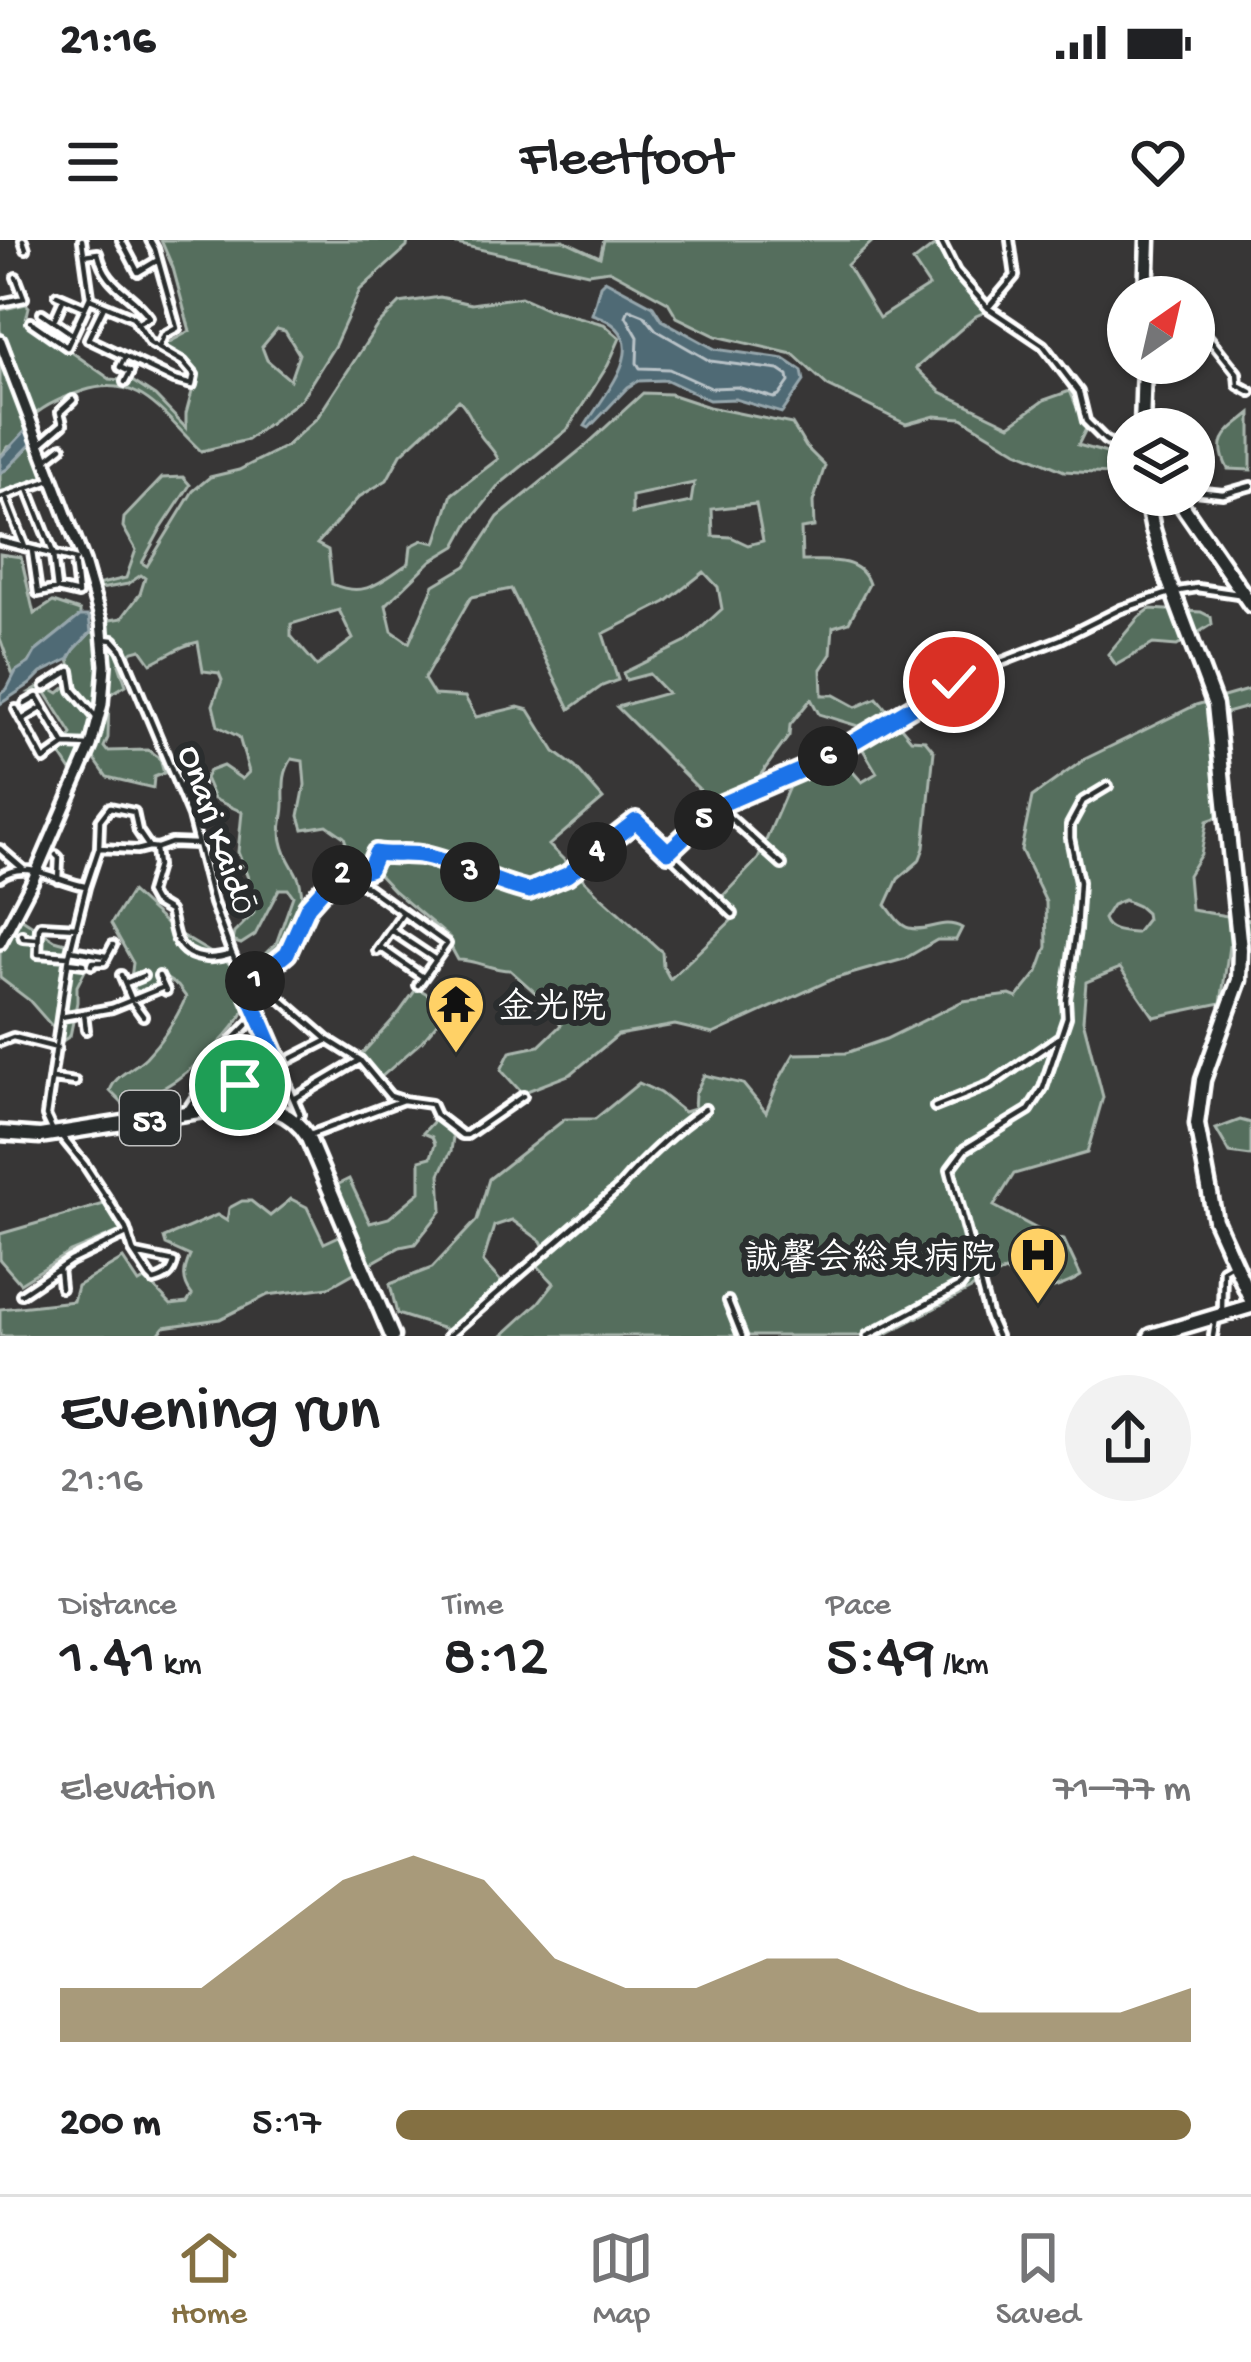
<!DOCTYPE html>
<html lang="en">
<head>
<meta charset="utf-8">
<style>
  :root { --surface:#fff; --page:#f2f2f2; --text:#202124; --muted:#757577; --line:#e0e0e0; --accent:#847042 }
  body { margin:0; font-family:"Gochi Hand","Klee One",sans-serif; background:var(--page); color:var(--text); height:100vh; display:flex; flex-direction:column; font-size:45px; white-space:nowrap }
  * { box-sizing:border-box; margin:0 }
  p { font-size:39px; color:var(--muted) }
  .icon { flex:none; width:66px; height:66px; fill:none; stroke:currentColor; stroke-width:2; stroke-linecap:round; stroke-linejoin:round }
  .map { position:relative; height:1096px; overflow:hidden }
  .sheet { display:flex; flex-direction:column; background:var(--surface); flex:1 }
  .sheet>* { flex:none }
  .needle { width:78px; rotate:34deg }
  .controls { position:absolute; left:1107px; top:36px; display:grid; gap:24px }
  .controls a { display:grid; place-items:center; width:108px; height:108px; border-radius:50%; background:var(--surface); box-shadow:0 3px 9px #0004; font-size:60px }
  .pin { position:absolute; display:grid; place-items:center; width:102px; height:102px; color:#fff; margin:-51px; border:6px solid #fff; border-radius:50%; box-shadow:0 3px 12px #0007 }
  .km { position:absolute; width:60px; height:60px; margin:-30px; border-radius:50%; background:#222; color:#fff; font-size:33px; line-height:60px; text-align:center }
  .round { display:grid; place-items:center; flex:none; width:126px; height:126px; border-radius:63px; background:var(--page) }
  .headline { display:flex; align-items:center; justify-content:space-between; height:204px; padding:0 60px }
  h1 { font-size:66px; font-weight:600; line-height:90px }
  .stats { display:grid; grid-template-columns:repeat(3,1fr); gap:18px; height:204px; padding:12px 60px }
  .stats div { display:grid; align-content:center }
  .stats b { font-size:60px; font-weight:600 }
  .stats small { font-size:33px; font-weight:400 }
  .stats p { font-size:33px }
  .chart { height:336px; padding:24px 60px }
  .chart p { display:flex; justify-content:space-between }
  .chart svg { width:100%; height:216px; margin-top:12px; fill:var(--accent); opacity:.7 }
  ul { padding:0 60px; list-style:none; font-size:39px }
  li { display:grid; grid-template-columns:192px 144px 1fr; align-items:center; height:90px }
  li i { height:30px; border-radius:15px; background:var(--accent) }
  .status { display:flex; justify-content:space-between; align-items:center; height:84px; padding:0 60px; background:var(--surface); direction:ltr }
  .status svg { height:33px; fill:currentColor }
  header { display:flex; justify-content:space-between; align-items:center; height:156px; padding:0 60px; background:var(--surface); font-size:54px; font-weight:600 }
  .tab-bar { display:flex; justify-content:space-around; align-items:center; height:168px; border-top:3px solid var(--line); background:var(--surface); font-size:33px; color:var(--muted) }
  .tab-bar a { display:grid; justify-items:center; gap:6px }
  .tab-bar .active { color:var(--accent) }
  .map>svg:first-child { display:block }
  .green { fill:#546e5d; stroke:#aab6ae; stroke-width:3; fill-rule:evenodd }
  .water { fill:#506a75; stroke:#96a6ac; stroke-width:3 }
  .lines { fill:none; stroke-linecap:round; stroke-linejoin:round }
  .shore { stroke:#b9c3c8; stroke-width:3 }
  .street-casing { stroke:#fff; stroke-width:14 }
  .secondary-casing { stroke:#fff; stroke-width:18 }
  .primary-casing { stroke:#fff; stroke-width:21 }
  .street { stroke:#2a2d2e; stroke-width:4.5 }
  .secondary { stroke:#2a2d2e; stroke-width:9 }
  .primary { stroke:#2a2d2e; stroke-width:12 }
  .route-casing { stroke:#fff; stroke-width:24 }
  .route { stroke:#1a73e8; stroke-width:15 }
  .labels { text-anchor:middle; stroke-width:12; stroke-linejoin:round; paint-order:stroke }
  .shield { fill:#2a2d2e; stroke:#bfc0c0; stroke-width:3 }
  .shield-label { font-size:33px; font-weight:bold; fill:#fff }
  .street-label { font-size:36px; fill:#fff; stroke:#2a2d2e }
  .poi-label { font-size:36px; font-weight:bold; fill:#fff; stroke:#2a2d2e; text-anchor:start }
</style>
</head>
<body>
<div class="status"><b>21:16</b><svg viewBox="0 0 49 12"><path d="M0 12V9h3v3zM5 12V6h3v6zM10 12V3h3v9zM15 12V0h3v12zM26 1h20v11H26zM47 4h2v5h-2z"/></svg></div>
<header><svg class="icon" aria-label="menu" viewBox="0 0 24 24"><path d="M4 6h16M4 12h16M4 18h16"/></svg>Fleetfoot<svg class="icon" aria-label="heart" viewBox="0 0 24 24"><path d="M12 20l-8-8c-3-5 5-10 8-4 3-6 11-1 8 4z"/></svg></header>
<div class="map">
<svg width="1251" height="1096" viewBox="0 0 1251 1096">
  <rect width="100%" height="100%" fill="#373636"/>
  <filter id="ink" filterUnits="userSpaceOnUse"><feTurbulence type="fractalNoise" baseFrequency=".00833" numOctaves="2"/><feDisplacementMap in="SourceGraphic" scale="24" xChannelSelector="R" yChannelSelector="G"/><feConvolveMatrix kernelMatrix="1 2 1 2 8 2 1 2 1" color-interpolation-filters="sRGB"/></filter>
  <g filter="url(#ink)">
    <path class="green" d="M161,0H408L407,7L360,50L335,105L301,159L247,200L201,211C163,176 141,132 83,151C65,157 46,164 32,177L0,90V70L26,64L29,67L26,80L110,139L132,141L155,156L186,188V174L197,133L186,121L164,105L190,91L173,28ZM277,89L285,91L299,114L290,140L267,120L262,107Z
      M453,0H563L600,17L604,0H874L847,25L879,78L929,46L913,22L935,5L956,39L985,72L976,76L916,128L941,152L1010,185L1044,160L1070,151L1086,189L1078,205L1128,219V230L1124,235L1064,231L1017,211L962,178L935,176L906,184L828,146L793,114L716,96L677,77L668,62L609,30L588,33L456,4Z
      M440,57L471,64L521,57L548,69L604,84L620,98L608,125L567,190L500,244L468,284L456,306L431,321L386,365L392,391L409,403L434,345L466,326L498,277L584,207L643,153L670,154L709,167L792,184L806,207L825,226L813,262L814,287L801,289L802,321C827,321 860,316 869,344L849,382L833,387L831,414L821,429L822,455H834L856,467L877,458L911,499L925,500L934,511L924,608L919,621L898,639L886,665C892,673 900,686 909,688C928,693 942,677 962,688L956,700H937L904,719L833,739L713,794L675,785L618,795L571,834L522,853L501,830L510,812L539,806L561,785L549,765L510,730C491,730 477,720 458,720L451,707L450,698L394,651L377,633L356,618L349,612L344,597L327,585L303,589L299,576L305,545L303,521L292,519C282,534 284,546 284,564C284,577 279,589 282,601C286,622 297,629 300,643C309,682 282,718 252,737C259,773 203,821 176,840C160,851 142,859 125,866L110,851C116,833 133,830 146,817C163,799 176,780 186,757L178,746L167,739L140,753L130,746L133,723L111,684L131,652L174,691L233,726L248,732L276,704L293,656L288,649H279L255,695L241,704L232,701L234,693L254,673L248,638L238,612L242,572L214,559L205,538L209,531L223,526L242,539L249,532L239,497L218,486L213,465L222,440L219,433L203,431L198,402C178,406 169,415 151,423L141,409L133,411L119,424L126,445L109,455L108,498L104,507L107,511L148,510L160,519L164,533L154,537L153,548L107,537L93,517L71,531L56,508L68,501L72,494L46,453L30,452L43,444L59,453L74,440L69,419L74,410L91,392L95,393L110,380L122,378L140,354L145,338L141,335L128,344L100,349L97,345L126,338L136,310L123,287L124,278L162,238L183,237L190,245L159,292L142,323L147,326L193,251L210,237L239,230L286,206L317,178L377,86L400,63ZM459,160C470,171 472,182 480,195C486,204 493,208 498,219L452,254L436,303L423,300L411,306L409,323C381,341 366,359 332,344L328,310L317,304L359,257L387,240L401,214ZM694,243L691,262L632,274V256ZM756,264L763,301L748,305L731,297L713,296L712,269ZM704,332L718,347L722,369L686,402L623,433L626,440L649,434L667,453L617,467L714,564L759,537L789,496L790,485L811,459L819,474L858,486L855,496L877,533L862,542L837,514L791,542L758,619L720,659L735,677L670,739L663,726L662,712L597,653L549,605L603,559L575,527L555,512L529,470L518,467L476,477L465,457L434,455L424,439L471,357L511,349L570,469L602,446L618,440L603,394L666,362ZM339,370L353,399L317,426L291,396V384Z
      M0,109L49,239L0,255V233L7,229L34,201L7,207L0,218Z
      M1251,173V230L1228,229C1212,198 1228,192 1251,173Z
      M0,314L21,317L34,374L53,362L80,371V376L35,412L28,423L13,435L0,398Z
      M1150,369L1201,372L1211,377L1212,384L1177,406L1153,404L1116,425L1108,414L1139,377Z
      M1251,449V466L1215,476L1227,574L1207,581L1201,614L1188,635L1191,670L1251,680V697L1229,706L1221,763L1154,777L1120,728L1086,742L1083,780L1103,857L1087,913L1014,934L994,966L1052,997L1064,1000L1081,1036C1070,1043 1045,1054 1031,1049C1022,1046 1012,1036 1005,1031L882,1096H502L539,1062L554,1043L536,1024L547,1013L541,1001L512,980L494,986L483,1022L503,1044L454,1092L397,1074L390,1044L432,1028L477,980L489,939L565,879H595L639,843L660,853L684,872L694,869L695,854L704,835L743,844L766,872L779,840L794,814L846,813L886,799L963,761L1010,755L1017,758L1038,732L1047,707L1046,662L1021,610L1032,557L1085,519L1196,465ZM1124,660L1138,666L1146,673L1147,679L1136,693C1124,692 1108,693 1103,679L1112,665Z
      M19,677L55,700L87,709L89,723L77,746V762L70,796L64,800L29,760L0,738V694Z
      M417,748L452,768L447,771L422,801L379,839L359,817L399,773Z
      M435,880L447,887L453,897L451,911L440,934L442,970L415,1004L400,1007L329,1047L268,1055L220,1079L164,1087L157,1096H0V1069L73,1061L77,1046L123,1019L139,1043L146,1039L171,1065L187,1063L192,1055C182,1042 183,1031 190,1016L166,1005L164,998L217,975L227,981L229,968L242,961H251L270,976L291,959L307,967L324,1003L352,990L335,946L349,939L370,983L389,978L420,952V920L431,917L435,904L432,897L423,893Z
      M1240,880L1251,883V916L1230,913L1216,889Z
      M104,964L121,991L70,1012L20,1043L0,1020V994Z"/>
    <path class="water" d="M605,40L653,66L662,80L715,109L784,119L802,131L804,141L782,173L735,159L709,160L667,140L638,141L628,147L589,188L585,186C608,148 659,96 592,74L600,45Z
      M27,189H30L34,201L7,229L0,233V218Z
      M80,376H89L91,392L74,410L69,419L41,433L30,444L0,464V454L7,449L16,431L29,423L35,412Z"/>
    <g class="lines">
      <path class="shore" d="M629,69L644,75L656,90L710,121L779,130L788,136L789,142L779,156L774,158L737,147L711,148L669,129L640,128L637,123L638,97L626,76Z"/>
      <defs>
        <path id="street" d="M23,0L26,9
          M121,0L138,32L158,20
          M150,0L155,9L177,88L164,95L159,107
          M940,0L956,32L988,68L1043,105L1079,152L1086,181L1105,200L1128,213
          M84,15L98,13C106,48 131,51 149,77L137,84
          M57,55L85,67
          M90,59L133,77L150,103L183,122L194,135L192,145L174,140L88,99L104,66
          M0,63L24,58L16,37
          M988,68L1015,36L1010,0
          M42,73L72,94
          M1194,79L1237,133L1238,145L1251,152
          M54,80L64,58
          M31,82L67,107L90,57L82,0
          M125,142L130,132L120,127L125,117
          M40,204L63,184L60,172L73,160
          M48,218L62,207
          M28,249L54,315
          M1194,251L1223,254L1251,246
          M5,256L25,307
          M0,258L53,239
          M0,301L76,320
          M32,311L38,353L57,349L78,354L74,320
          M53,315L57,349
          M105,399L113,400L121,409L191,576L213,663L232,714L300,874L296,881
          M45,447L70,431L73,450L96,477
          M25,464L37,457L65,505
          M16,469L44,520L65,505L91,506
          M22,480L43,467
          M179,547L198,544L191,576
          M717,566L782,625
          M99,608L137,610L149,607L157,608L171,603L197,604
          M155,608L157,626L149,653L154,662L169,671C172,678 172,684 174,691C180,720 209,722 232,714
          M0,609L23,629
          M668,612L733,674
          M56,615L59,618L58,639
          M349,634L447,704L418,745
          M0,637C26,618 58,642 85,646
          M391,690L436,720
          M22,695L23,698L37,699
          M380,707L423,737
          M71,710L106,716
          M377,711L403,673
          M69,716L38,714L39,688L41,685L77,687
          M68,722L84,724
          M92,725L93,722H104L113,705
          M121,735L132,761L143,776
          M159,736L166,751
          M126,743L143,736
          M246,747L287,713L308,666L333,637L369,629L377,613L422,615L529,651L567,635L636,581L668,612L717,566L818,523L970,434L1061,399L1121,369L1173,352L1197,348L1238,354
          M246,747L282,760L328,800L360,820L390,856L402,860
          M84,773L86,790
          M61,777L112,768L164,747
          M0,802L13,797L57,808
          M232,828L247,861
          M53,839L75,842
          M240,845L328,800
          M294,859L360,820
          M935,867L990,845L1058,798
          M187,870L233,800L258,774
          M52,889L46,876L69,716L86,647L99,608L100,580L110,567L134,572L138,591L149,607
          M307,896L403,860L431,864L436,875L462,895H467L523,856
          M63,898L85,925L108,960L126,989L133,1011L150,1037L154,1041C165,1038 172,1034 174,1022L136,1014
          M59,1029L61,1048
          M21,1054L70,1021L127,994
          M728,1061L742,1096
          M1222,1070L1223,1029L1233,1023
          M448,1096L620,947C645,918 673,891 705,869
          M867,1096L960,1046L976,1026
          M997,1096L989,1078L950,929L965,909L1029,870L1043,848L1067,777L1066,759L1076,690L1079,642L1070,598V585L1083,561L1108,546
          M1213,1096L1216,1078"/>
        <path id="secondary" d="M0,101L84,322L101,381L105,425L102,464L91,506L33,640L0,703"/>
        <path id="primary" d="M1146,57L1148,0
          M1142,189L1144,123
          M1146,255L1153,290L1168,339L1215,465L1240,709L1239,740L1203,840L1197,884L1215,980L1251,1060
          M1175,255L1251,365
          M0,893L40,896L237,865C266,864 291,871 307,896L392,1096
          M1151,1096L1251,1066"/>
      </defs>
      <use href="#street" class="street-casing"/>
      <use href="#secondary" class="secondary-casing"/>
      <use href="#primary" class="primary-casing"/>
      <use href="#street" class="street"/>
      <use href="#secondary" class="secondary"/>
      <use href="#primary" class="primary"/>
    </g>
  </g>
  <g class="lines" filter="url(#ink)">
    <defs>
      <path id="route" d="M240,845L280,826L246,747L287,713L308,666L333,638L369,629L376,613C392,616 409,612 425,616C461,624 493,643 529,651L567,635L636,581L668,612L717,566L818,523L954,442"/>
    </defs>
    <use href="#route" class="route-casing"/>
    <use href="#route" class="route"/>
  </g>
  <defs>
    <symbol id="temple-pin" viewBox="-11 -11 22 30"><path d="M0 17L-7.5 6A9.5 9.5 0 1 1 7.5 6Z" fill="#ffd166" stroke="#2a2d2e"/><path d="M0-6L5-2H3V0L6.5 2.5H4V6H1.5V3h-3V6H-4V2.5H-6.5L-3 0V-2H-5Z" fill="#111"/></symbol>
    <symbol id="hospital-pin" viewBox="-11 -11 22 30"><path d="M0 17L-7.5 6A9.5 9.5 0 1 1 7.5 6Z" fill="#ffd166" stroke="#2a2d2e"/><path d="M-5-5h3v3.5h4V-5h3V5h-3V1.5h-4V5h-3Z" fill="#111"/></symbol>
  </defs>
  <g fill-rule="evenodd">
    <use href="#temple-pin" x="423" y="731" width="66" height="90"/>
    <use href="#hospital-pin" x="1005" y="982" width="66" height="90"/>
  </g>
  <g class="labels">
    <rect class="shield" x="120" y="851" width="60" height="54" rx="9"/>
    <g class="shield-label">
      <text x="150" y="890">53</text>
    </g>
    <g class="street-label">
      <text transform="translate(220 589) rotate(71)" y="13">Onari Kaidō</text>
    </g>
    <g class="poi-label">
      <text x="498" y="777">金光院</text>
      <text x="996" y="1028" text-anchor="end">誠馨会総泉病院</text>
    </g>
  </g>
</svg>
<div class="controls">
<a><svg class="needle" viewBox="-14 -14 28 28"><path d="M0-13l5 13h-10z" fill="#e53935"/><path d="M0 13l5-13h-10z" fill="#757577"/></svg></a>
<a><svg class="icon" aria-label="layers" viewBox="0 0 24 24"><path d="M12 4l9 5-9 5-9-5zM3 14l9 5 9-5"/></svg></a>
</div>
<div class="pin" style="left:240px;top:845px;background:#1e9e55"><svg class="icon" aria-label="arrive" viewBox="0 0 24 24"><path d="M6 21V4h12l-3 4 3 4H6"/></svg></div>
<div class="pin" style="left:954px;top:442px;background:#d93025"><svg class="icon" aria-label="check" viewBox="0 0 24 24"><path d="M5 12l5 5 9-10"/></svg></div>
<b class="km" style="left:255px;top:741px">1</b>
<b class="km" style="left:342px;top:635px">2</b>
<b class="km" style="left:470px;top:632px">3</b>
<b class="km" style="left:597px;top:612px">4</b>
<b class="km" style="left:704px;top:580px">5</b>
<b class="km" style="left:828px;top:516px">6</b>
</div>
<section class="sheet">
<div class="headline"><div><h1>Evening run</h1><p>21:16</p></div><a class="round"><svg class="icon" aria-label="share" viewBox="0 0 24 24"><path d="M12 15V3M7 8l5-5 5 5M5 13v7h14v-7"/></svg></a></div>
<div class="stats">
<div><p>Distance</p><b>1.41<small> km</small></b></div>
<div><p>Time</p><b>8:12</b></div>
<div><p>Pace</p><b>5:49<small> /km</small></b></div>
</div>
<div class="chart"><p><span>Elevation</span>71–77 m</p>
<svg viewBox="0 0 160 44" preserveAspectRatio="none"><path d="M0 44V33L10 33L20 33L30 22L40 11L50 6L60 11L70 27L80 33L90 33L100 27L110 27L120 33L130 38L140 38L150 38L160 33V44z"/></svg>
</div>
<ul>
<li><b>200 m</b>5:17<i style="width:100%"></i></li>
</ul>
</section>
<nav class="tab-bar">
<a class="active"><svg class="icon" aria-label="home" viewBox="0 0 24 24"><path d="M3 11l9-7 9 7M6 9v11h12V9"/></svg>Home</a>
<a><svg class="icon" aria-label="map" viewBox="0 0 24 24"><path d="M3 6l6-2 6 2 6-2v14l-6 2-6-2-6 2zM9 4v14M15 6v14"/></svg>Map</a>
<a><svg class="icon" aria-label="saved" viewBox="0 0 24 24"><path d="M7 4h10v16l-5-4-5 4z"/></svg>Saved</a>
</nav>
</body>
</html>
